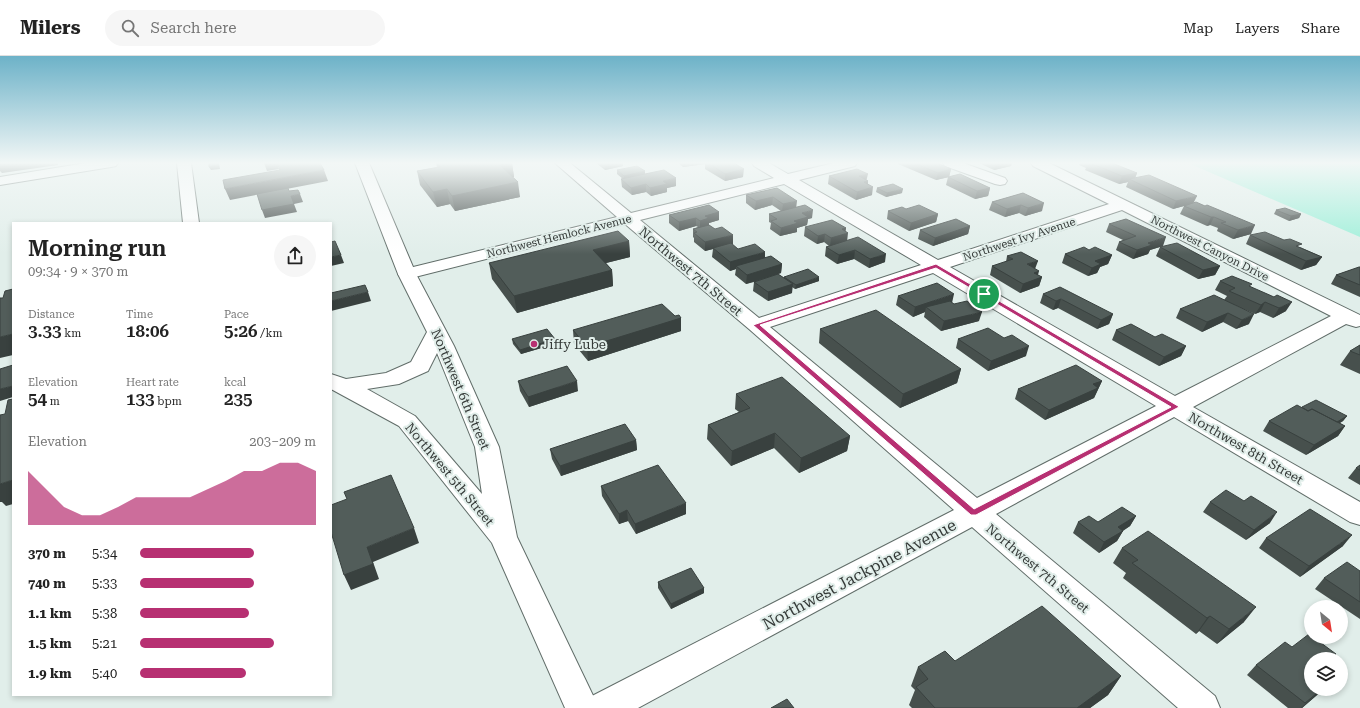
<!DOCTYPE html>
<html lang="en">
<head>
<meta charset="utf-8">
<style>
  :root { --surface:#fff; --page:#f6f6f6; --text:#222; --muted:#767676; --line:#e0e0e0; --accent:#b73072 }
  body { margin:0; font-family:"Roboto Serif",serif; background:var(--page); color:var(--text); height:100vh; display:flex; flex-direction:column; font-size:15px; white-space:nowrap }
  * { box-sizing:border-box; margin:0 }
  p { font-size:13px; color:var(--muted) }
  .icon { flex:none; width:22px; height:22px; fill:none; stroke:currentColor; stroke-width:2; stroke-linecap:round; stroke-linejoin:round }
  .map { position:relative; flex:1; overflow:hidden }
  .side { position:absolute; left:12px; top:166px; width:320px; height:474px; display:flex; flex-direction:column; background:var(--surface); border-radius:0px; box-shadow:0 2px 6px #0003 }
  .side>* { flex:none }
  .needle { width:26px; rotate:150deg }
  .tools { position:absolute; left:1304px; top:544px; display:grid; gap:8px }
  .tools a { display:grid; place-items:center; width:44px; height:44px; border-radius:50%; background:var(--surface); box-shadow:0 2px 6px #0003; font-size:20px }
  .pin { position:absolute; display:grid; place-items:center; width:34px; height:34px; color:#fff; margin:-17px; border:2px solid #fff; border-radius:50%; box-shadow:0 1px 4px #0007 }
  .round { display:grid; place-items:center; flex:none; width:42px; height:42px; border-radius:21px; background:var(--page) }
  .summary { display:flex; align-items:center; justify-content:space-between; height:68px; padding:0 16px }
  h1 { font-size:22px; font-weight:600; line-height:30px }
  .metrics { display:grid; grid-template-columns:repeat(3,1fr); gap:6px; height:68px; padding:4px 16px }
  .metrics div { display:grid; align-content:center }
  .metrics b { font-size:17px; font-weight:600 }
  .metrics small { font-size:11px; font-weight:400 }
  .metrics p { font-size:11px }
  .chart { height:112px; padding:8px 16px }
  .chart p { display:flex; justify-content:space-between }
  .chart svg { width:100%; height:72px; margin-top:4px; fill:var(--accent); opacity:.7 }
  ul { padding:0 16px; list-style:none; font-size:13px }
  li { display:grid; grid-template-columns:64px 48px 1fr; align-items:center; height:30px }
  li i { height:10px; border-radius:5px; background:var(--accent) }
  header { display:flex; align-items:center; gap:24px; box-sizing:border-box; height:56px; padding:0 20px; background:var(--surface); border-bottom:1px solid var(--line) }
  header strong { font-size:19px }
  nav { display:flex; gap:22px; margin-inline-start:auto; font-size:14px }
  .search { width:280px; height:36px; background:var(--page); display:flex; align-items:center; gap:10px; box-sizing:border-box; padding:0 14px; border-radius:22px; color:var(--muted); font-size:15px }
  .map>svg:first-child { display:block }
  .green { fill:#9befd8 }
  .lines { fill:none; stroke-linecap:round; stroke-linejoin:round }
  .minor-casing { stroke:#616d69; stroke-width:2 }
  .primary-casing { stroke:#616d69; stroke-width:2 }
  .minor { fill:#fff; fill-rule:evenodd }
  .primary { fill:#fff; fill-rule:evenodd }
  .wall { fill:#47504d }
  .shaded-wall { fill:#39413f }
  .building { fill:#525d5a; stroke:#39413f }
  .route { fill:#b73072; stroke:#fff; fill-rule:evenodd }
  .poi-dot { fill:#b73072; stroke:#e1eeea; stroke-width:1.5 }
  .labels { text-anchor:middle; stroke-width:4; stroke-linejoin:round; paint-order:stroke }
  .far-street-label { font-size:11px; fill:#353a38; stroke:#e1eeea }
  .street-label { font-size:13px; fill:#353a38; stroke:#e1eeea }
  .poi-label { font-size:13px; fill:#353a38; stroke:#e1eeea; text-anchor:start }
  .near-street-label { font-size:16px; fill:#353a38; stroke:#e1eeea }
</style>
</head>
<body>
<header>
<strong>Milers</strong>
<div class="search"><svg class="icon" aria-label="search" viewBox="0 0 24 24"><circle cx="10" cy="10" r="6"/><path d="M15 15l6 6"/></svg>Search here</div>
<nav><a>Map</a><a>Layers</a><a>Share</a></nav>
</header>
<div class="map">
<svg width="1360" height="652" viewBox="0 0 1360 652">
  <rect width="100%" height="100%" fill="#e1eeea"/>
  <path class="green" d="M1188,107H1360V181Z"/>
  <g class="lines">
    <defs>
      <path id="minor" d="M86,107H118L116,110L111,111L0,129V121Z
        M555,107H570L631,157L774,122L754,110L752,107H769L788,118L834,107H857L855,110L799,124L938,204L1109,148L1033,110L1031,107H1049L1360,259V270L1356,271L1346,268L1193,351L1360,446V469L1350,466L1174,361L996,458L1215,640L1220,652H1178L972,471L638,652H587L592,640L954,454L749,273L625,168L407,223L401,222L398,218L401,214L617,161ZM784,128L921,209L759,262L640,164ZM1122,154L1331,260L1175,340L950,211ZM933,217L1156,350L977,442L770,271Z
        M943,107H963L1005,122L1007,125L1005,128L1000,129L995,128L945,110Z"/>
      <path id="primary" d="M177,107H191L199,167H183Z
        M355,107H369L416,218L454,290L499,391L517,481L599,652H565L492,487L399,370L331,333V318L346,323L386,317L411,306L427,276L398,218ZM437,297L475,391L482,438L415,360L367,333L399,328L428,315Z"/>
    </defs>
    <use href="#minor" class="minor-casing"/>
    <use href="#primary" class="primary-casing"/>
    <use href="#minor" class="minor"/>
    <use href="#primary" class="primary"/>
  </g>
  <path class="wall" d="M436,107H512L514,121H512L520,141L455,155L450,148L437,151L420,129L417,115L437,111Z
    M596,107H623V110L605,114Z
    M678,107H734L743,121L725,125L705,113V108L683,111Z
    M898,107H937L951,113L949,121L936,124L898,108Z
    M979,107H1012L1011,110L994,114Z
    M1080,107H1112L1137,117L1135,122L1194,147L1251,178L1233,183L1217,175L1218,172L1210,169L1207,170L1180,158L1184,150L1173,153L1126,131L1128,126L1119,128L1085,114L1086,112L1079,109Z
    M617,114L645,118L676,130L667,132V136L651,140L646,136L632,139L622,131L621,123H623L617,118Z
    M829,120L867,124L868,125V129L872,139L856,144L828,128Z
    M948,121L990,132L988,140L975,143L946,129Z
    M777,132L796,151L812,162L808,163L807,169L797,172V176L780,180L770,173L771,167L769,166V158L781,155L772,149L755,154L746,147V139Z
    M877,132L902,137L886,141L876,136Z
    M1023,137L1042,155L1025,160L1019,157L1005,161L989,154L992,146Z
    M1276,154L1301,158L1299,162L1289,165L1274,158Z
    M888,155L938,158L936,166L909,175L887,163Z
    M719,156V164L709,167V169L733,188H731L738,193L765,202L782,208L781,217L778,218L784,222V221L819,225L795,233L792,231V237L768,245L753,235L754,226L746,228L735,219L736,213L730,215L712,201L713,193L705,195L694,186V182L693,181V173L698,171L696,170L679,175L669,167V159Z
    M1109,168L1163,190L1150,194L1148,198L1133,203L1116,194L1119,186L1123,184L1106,176Z
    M970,170L968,178L933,190L918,183L920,174Z
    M805,171L846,172L845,176L847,185L885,206L869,212L854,203L837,208L825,200L826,191L829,190L824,186L817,188L804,180Z
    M1250,179L1300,191L1322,201L1316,209L1301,214L1246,188Z
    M629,185L630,201L606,207L612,214L613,230L517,257L492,223L489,207Z
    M1160,191L1220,210L1215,219L1198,223L1156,200Z
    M1089,194L1112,199L1108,208L1100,211L1097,217L1088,220L1062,207L1065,198Z
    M1007,200L1035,213L1038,219L1042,221L1039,230L1020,237L990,219L992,210L1006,206Z
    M1360,211V241L1331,228L1336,219Z
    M1220,225L1251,231L1286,255L1273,262L1260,256L1255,258L1234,249L1249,268L1236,273L1223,266L1202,276L1176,262L1180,253L1224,244L1227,240L1215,234Z
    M1043,238L1113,258L1109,268L1097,273L1058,252L1053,254L1040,247Z
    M898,240L952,247L979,265L941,275L924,261L925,256L913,261L896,249Z
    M675,260L681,262V275L588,305L574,288L573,274Z
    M820,273L961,313L957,327L900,352L819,287Z
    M1116,274L1155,281L1186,290L1181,300L1159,310L1112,284Z
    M1004,282L1026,300L988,315L956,292L958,283Z
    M512,283H555V288L521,298L513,288Z
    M1360,289V318L1340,309L1350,295Z
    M518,325L578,335L529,351L520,335Z
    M1102,325L1094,342L1045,364L1015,343L1018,333Z
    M736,338L850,380L847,395L799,417L774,392L731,410L707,383L708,369L739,356L735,353Z
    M1302,352L1347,360L1343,365L1340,367L1345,370L1338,380L1306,399L1263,375L1269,365Z
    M636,384L637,394L561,420L552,403L550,393Z
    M1360,409V429L1348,422L1356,412Z
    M601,430L686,458L636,478L628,465L619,468L602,440Z
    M1244,445L1270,467L1246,484L1203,456L1210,446Z
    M1136,460L1130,470L1123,475L1117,485L1099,497L1073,477L1078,466H1098Z
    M1266,482L1343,490L1300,521L1259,492Z
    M1122,492L1244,566L1217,588L1199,575L1196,578L1123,522L1126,517L1113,507Z
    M1360,515V563L1315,533L1324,522Z
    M658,526L704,532V537L671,553L658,532Z
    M1292,591L1311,603L1324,633L1302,652H1288L1247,619L1256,609Z
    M955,605L1121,620L1108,639L1090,652H912L909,649L915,634L911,630L918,611Z"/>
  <path class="shaded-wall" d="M0,107H58V109L2,117L0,115Z
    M218,107H219L220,113L211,114L209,111Z
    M264,107H277L279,113L267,115Z
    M512,107L514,121L502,123L500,109Z
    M605,107H623V110L605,114Z
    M683,107H705V108L683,111Z
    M996,107H1012L1011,110L994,114Z
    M744,113L743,121L725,125V118Z
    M951,113L949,121L936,124L938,117Z
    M324,114L328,125L230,144L225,133Z
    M645,115V119L624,123V120Z
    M1137,117L1134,125L1129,123L1128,126L1119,128L1122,120Z
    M868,118L866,126L868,125L867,133L873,131L872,139L856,144L859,120Z
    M676,122V130L667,132V136L651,140L650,132L663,125Z
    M518,126L520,141L455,155L452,140Z
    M646,128V136L632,139L631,132Z
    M990,132L988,140L975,143L977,135Z
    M447,133L450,148L437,151L433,136Z
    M903,133L902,137L886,141L887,137Z
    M300,138L303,146L294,148L297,156L265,162L262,154L291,140Z
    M1197,140L1193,148L1184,150L1173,153L1176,145Z
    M773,141L772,149L755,154L756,145Z
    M797,145L796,153L782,156L783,148Z
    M1044,147L1042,155L1025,160L1028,152Z
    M1021,149L1019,157L1005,161L1007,153Z
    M813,154L812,162L808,163L807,169L797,172V176L780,180L781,172L794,165L802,157Z
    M719,156V164L709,167V170L700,173V165L705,160Z
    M938,158L936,166L909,175L911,167Z
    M1301,158L1299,162L1289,165L1291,160Z
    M1211,161H1214L1210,169L1207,170Z
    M696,162V170L679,175V166Z
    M1255,169L1251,178L1233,183L1238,174Z
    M970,170L968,178L933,190L935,182Z
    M846,172L845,178L848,177L847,186L830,191L831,182L842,173Z
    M825,178L824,186L817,188L818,180Z
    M733,179V188L705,195V186Z
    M1166,181L1163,190L1150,194L1148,198L1133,203L1137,194L1148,187Z
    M629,185L630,201L594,210L593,194Z
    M855,194L854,203L837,208L839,199Z
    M765,196V205L736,210V213L730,215V206Z
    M886,198L885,206L869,212L870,203Z
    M341,199L344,207L331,210V201Z
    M1112,199L1108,208L1100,211L1097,217L1088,220L1095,205Z
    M1322,201L1316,209L1301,214L1306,205Z
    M1038,205L1035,213L1027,208Z
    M782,208L781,217L746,228L747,219Z
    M1220,210L1215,219L1198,223L1203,214Z
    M612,214L613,230L517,257L514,240Z
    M1039,215L1037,223L1042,221L1039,230L1020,237L1023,228L1034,217Z
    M819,221V225L795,233L796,229Z
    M793,228L792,237L768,245V236Z
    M368,236L371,245L331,255V245Z
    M954,238L952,247L926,251L925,256L913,261L915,251Z
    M1061,243L1058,252L1053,254L1056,245Z
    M1265,246L1260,256L1255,258L1261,249Z
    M1292,246L1286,255L1273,262L1279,252Z
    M982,256L979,265L941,275L944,265Z
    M1228,257L1223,266L1202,276L1207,266Z
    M1113,258L1109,268L1097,273L1101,264Z
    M1254,258L1249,268L1236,273L1242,264Z
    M681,262V275L588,305L587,291Z
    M13,278V299L0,302V281Z
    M555,283V288L521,298L520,294Z
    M1029,290L1026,300L988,315L991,305Z
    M1186,290L1181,300L1159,310L1164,301Z
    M961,313L957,327L900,352L903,338Z
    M577,325L578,335L529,351L528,341Z
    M1102,325L1094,342L1045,364L1049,354L1093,328Z
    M13,330V341L0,345V333Z
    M1347,360L1343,365L1329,373L1333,368Z
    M1345,370L1338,380L1306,399L1314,389Z
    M775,377L774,392L731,410L732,395Z
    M850,380L847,395L799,417L801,402Z
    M636,384L637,394L561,420L560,410Z
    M13,424V448L6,450L2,446H0V428Z
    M686,447V458L636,478L635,468Z
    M627,454L628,465L619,468V458Z
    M1277,456L1270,467L1246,484L1254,474Z
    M1136,460L1130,470L1122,475H1123L1117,485L1099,497L1104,486L1118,471Z
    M414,472L419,487L373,506L379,523L351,534L344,519L367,491Z
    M1352,479L1343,490L1300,521L1309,510Z
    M704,532V537L671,553V548Z
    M1256,551L1244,566L1217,588L1229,573Z
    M1210,560L1199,575L1196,578L1207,562Z
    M1121,620L1108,639L1090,652H1077Z
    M1322,633H1324L1302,652H1301Z"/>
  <path class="building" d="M209,107H218V109L209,111Z
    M277,107H320L324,114L225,133L223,124L280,114Z
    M437,107H512L500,109L518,126L452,140L447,133L433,136L417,115L440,111Z
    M708,107H734L744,113L725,118Z
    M914,107H937L951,113L938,117Z
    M1090,107H1112L1137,117L1122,120Z
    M637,110L645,115L624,120L617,114Z
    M857,113L868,118L859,120L868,125L864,126L873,131L857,136L829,120Z
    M664,114L676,122L663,125L667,128L650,132L646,128L631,132L621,123Z
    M960,118L990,132L977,135L948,121Z
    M1149,119L1197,140L1176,145L1129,123Z
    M893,128L903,133L887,137L877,132Z
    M288,132L289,135L298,134L300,138L291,140L294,148L262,154L257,138Z
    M777,132L797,145L783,148L773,141L756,145L746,139Z
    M1023,137L1044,147L1028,152L1021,149L1007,153L992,146Z
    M1196,146L1205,150L1207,149L1255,169L1238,174L1221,167L1226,166L1214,161H1211L1184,150Z
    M709,149L719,156L705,160L709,162L700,165L696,162L679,166L669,159Z
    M805,149L813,154L802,157L808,161L794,165L798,167L781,172L771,165L777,163L769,158Z
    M919,149L938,158L911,167L888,155L902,151L906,153Z
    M1285,152L1301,158L1291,160L1276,154Z
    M956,163L970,170L935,182L920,174Z
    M1126,163L1166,181L1148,187L1152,189L1137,194L1119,186L1136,180L1109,168Z
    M832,164L846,172L842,173L848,177L831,182L825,178L818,180L805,171Z
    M709,169L715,173L722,171L733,179L705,186L694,177L697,176L693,173Z
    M618,175L629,185L593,194L612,214L514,240L489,207Z
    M1265,176L1284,184L1290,183L1302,188L1296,190L1322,201L1306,205L1250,179Z
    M858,181L886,198L870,203L855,194L839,199L826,191Z
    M335,185L341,199L331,201V186Z
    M731,187L738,193L755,188L765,196L730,206L713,192Z
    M1177,187L1220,210L1203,214L1160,191Z
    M1084,191L1089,194L1095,191L1112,199L1095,205L1101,208L1092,212L1065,198Z
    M1021,196L1038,205L1027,208L1039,215L1034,217L1042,221L1023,228L992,210L1013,203L1007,200Z
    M771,200L782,208L747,219L736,210Z
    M1359,211H1360V229L1336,219Z
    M808,213L819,221L796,229L784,221Z
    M778,218L793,228L768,236L754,226Z
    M1232,220L1252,228L1249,230L1274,241L1277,239L1292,246L1279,252L1265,246L1261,249L1229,235L1235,232L1220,225Z
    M937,227L954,238L915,251L898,240Z
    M365,229L368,236L331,245V237Z
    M1060,231L1113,258L1101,264L1061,243L1056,245L1043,238Z
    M13,233V278L0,281V242H3L5,235Z
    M1214,239L1254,258L1242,264L1228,257L1207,266L1180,253Z
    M950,245L954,248L967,245L982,256L944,265L926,251Z
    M662,248L675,260L679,259L681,262L587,291L573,274Z
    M876,254L961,313L903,338L820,273Z
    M1131,268L1155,281L1162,278L1186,290L1164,301L1116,274Z
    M988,272L1004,282L1012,279L1029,290L991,305L958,283Z
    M547,273L555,283L520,294L512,283Z
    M1360,289V299L1350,295Z
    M13,309V330L0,333V313Z
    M1076,309L1102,325L1093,328L1098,332L1049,354L1018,333Z
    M567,310L577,325L528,341L518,325Z
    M782,321L850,380L801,402L775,377L732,395L708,369L750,352L736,338Z
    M13,343V424L0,428V359L5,358L8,344Z
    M1316,344L1347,360L1337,366L1312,353L1308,355L1302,351Z
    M1297,349L1308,355L1312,353L1345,370L1314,389L1269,365Z
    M625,368L636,384L560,410L550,393Z
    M658,409L686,447L635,468L627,454L619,458L601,430Z
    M1360,409V414L1356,412Z
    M391,419L414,472L367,491L373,508L344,519L331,476V449L347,443L344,436Z
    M1226,434L1244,445L1251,440L1277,456L1254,474L1210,446Z
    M1122,451L1136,460L1118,471L1123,475L1104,486L1078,466L1089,460L1098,466Z
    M1310,453L1352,479L1309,510L1266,482Z
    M1148,475L1256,551L1229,573L1210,560L1207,562L1132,507L1138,504L1122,492Z
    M1347,506L1360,515V546L1324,522Z
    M691,512L704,532L671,548L658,526Z
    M1042,550L1121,620L1077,652H935L916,631L928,623L918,611L945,595L955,605Z
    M1309,578L1311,580V581H1313L1336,598L1330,603H1311V633H1322L1305,647L1256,609L1285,586L1292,591Z
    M787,643L794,652H771Z"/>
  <linearGradient id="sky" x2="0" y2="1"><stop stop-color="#6db2c8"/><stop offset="0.54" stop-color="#f2f7f6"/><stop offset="1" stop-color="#f2f7f6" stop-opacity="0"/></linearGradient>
  <rect width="1360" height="198" fill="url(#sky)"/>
  <path class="route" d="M936,208L1178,350L1179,351L976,459H971L753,269ZM936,212L1171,351L974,453L760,269Z"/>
  <circle class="poi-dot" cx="534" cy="288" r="4"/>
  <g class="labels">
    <g class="far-street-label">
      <text transform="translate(559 180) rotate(-14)" y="4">Northwest Hemlock Avenue</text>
      <text transform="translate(1019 183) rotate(-18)" y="4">Northwest Ivy Avenue</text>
      <text transform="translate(1210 192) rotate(27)" y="4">Northwest Canyon Drive</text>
    </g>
    <g class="street-label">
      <text transform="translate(691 215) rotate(40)" y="5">Northwest 7th Street</text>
      <text transform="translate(461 333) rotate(67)" y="5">Northwest 6th Street</text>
      <text transform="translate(1246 392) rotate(30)" y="5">Northwest 8th Street</text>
      <text transform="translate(450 418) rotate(50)" y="5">Northwest 5th Street</text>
      <text transform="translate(1038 512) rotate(40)" y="5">Northwest 7th Street</text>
    </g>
    <g class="poi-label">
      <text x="542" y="293">Jiffy Lube</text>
    </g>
    <g class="near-street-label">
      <text transform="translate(859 518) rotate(-28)" y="6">Northwest Jackpine Avenue</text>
    </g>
  </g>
</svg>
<div class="tools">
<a><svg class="needle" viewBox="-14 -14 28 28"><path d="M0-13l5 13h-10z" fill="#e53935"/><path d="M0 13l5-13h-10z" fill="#767676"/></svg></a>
<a><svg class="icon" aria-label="layers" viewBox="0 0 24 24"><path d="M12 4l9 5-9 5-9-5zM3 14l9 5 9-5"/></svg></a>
</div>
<div class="pin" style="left:984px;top:238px;background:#1e9e55"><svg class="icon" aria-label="arrive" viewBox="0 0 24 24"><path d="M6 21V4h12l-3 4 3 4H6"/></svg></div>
<section class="side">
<div class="summary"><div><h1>Morning run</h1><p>09:34 · 9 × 370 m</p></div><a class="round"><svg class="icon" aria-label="share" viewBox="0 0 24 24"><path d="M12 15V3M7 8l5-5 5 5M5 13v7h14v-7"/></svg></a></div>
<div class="metrics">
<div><p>Distance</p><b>3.33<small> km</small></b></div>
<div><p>Time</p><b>18:06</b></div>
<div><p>Pace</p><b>5:26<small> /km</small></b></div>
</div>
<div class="metrics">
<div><p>Elevation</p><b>54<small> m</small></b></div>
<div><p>Heart rate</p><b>133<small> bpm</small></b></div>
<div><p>kcal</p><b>235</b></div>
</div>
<div class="chart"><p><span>Elevation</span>203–209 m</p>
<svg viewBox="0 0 160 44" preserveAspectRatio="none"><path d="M0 44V11L10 22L20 33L30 38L40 38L50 33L60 27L70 27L80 27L90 27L100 22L110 17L120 11L130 11L140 6L150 6L160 11V44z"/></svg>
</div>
<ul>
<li><b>370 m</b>5:34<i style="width:65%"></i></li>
<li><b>740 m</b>5:33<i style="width:65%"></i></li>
<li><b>1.1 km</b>5:38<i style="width:62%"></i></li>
<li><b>1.5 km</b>5:21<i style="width:76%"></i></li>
<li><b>1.9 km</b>5:40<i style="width:60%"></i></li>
</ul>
</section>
</div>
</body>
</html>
